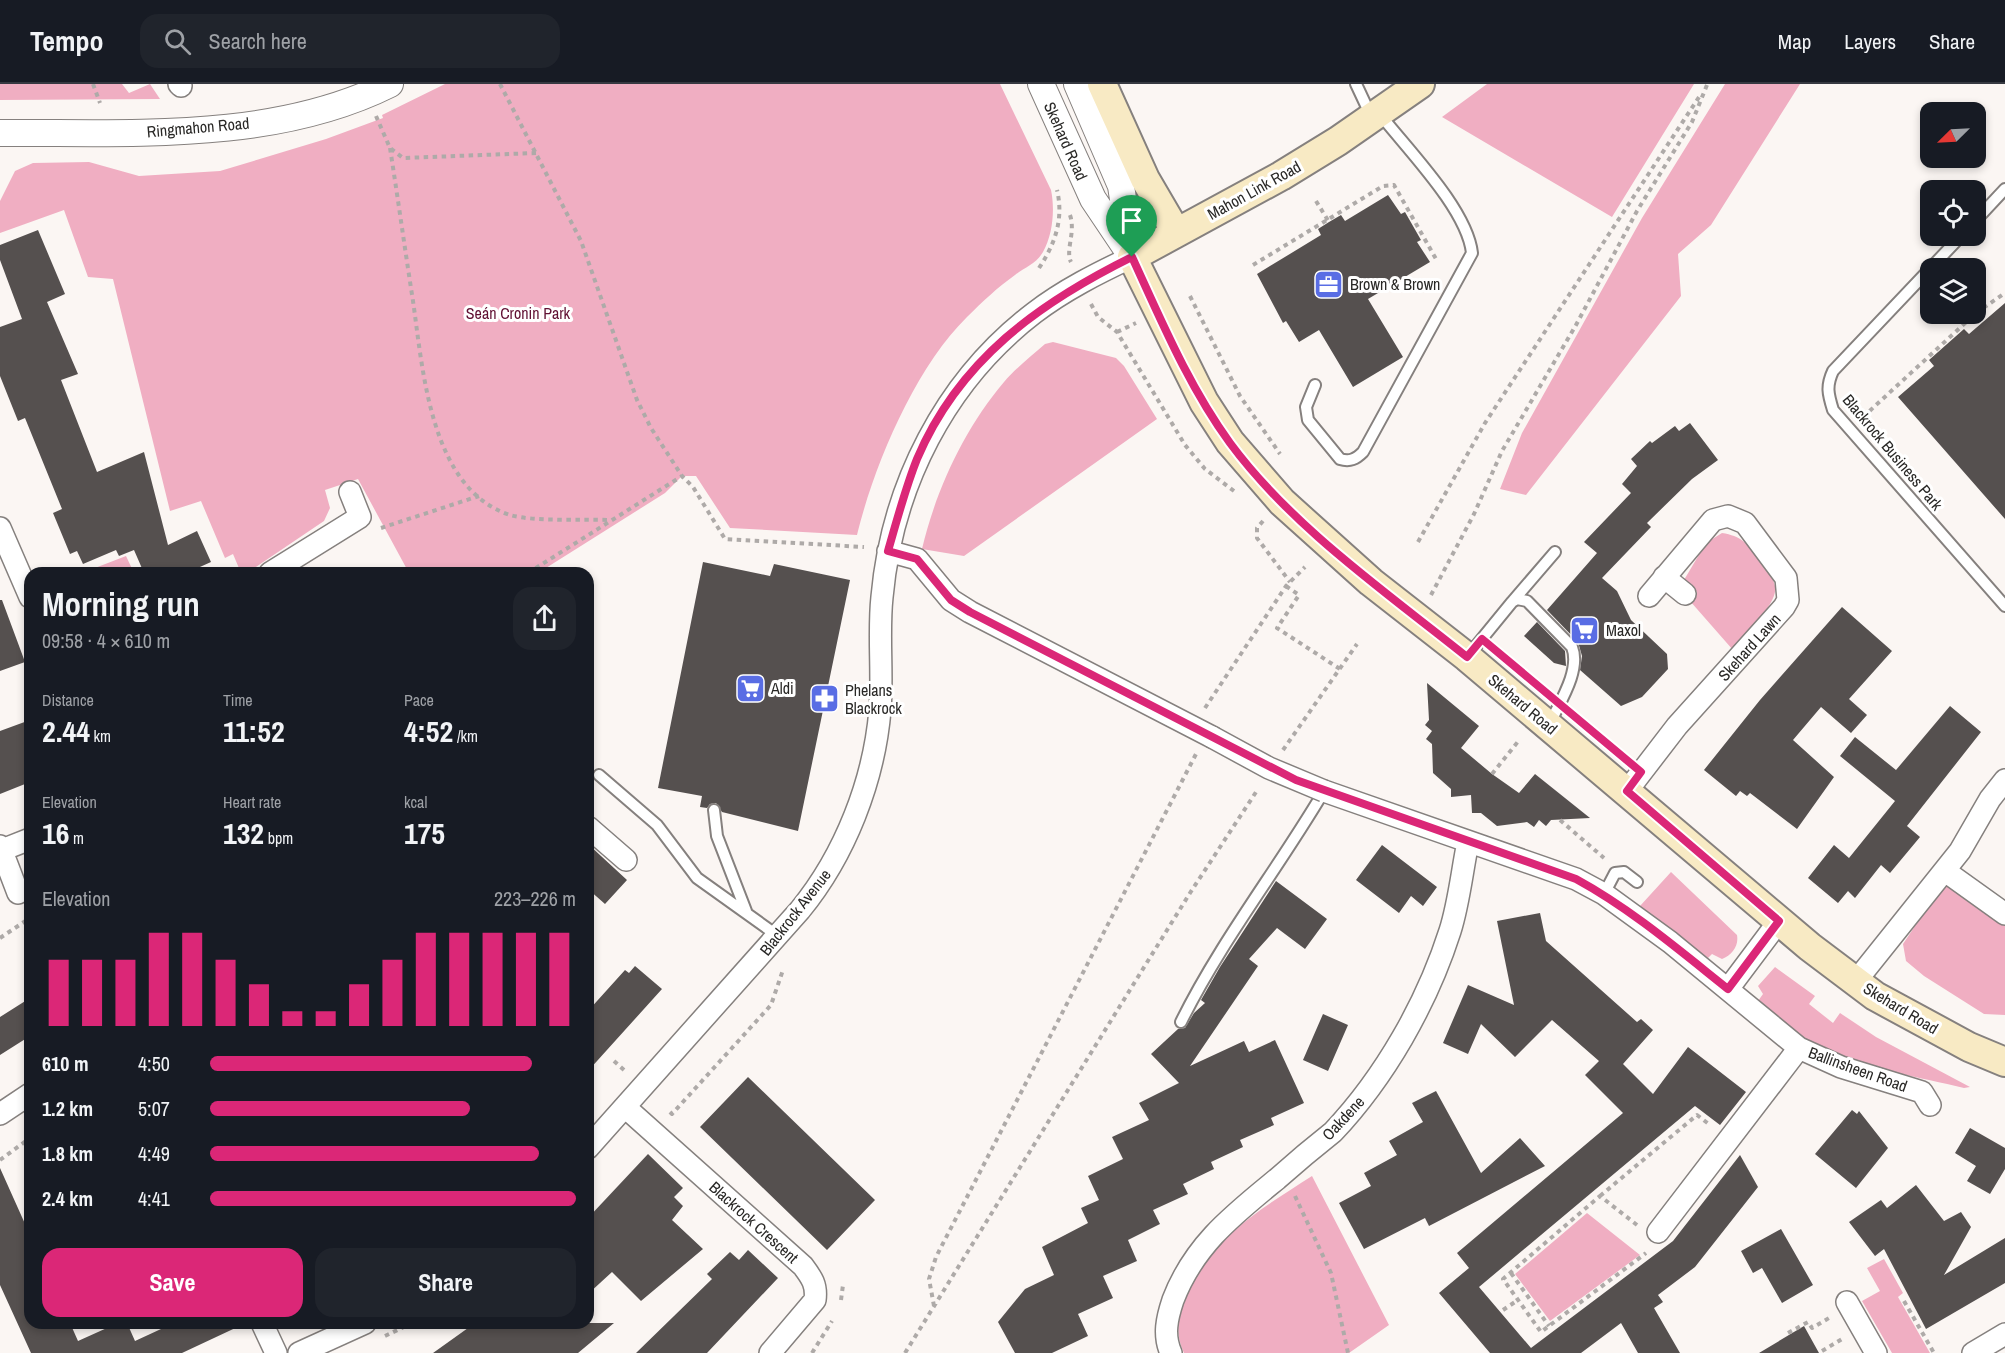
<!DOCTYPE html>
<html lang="en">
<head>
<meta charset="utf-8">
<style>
  :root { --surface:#171b24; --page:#20242c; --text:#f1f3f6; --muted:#9ea1a6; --line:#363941; --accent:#db2777 }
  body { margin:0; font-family:"Archivo Narrow",sans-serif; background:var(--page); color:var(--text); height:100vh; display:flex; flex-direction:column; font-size:22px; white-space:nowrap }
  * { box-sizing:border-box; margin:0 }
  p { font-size:20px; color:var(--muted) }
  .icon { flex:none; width:33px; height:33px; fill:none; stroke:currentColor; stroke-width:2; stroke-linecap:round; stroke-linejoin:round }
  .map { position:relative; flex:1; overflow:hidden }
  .sheet { position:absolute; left:24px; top:483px; width:570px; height:762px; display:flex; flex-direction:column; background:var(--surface); border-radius:18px; box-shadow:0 3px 9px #0003 }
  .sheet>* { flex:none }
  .needle { width:39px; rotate:246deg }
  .fabs { position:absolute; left:1920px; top:18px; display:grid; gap:12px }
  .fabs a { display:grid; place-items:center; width:66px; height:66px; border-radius:12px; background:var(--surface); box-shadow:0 3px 9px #0003; font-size:30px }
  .pin { position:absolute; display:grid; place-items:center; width:51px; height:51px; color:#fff; margin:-62px -26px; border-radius:50% 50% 50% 0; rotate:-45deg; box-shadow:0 0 6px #0007 }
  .pin .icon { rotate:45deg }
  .round { display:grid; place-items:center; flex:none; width:63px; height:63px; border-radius:18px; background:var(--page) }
  .overview { display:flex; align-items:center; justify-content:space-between; height:102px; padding:0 18px }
  h1 { font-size:33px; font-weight:700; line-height:45px }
  .metrics { display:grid; grid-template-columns:repeat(3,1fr); gap:9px; height:102px; padding:6px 18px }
  .metrics div { display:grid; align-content:center }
  .metrics b { font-size:30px; font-weight:700 }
  .metrics small { font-size:16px; font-weight:400 }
  .metrics p { font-size:16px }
  .chart { height:168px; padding:12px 18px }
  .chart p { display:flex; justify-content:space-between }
  .chart svg { width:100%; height:108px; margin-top:6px; stroke:var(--accent); stroke-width:6 }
  .action { display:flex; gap:12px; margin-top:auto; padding:12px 18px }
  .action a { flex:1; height:69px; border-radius:18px; background:var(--accent); color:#fff; font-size:24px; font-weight:700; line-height:69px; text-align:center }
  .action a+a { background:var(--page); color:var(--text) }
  ul { padding:0 18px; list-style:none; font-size:20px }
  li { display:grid; grid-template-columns:96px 72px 1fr; align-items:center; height:45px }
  li i { height:15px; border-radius:8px; background:var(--accent) }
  header { display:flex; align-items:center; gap:36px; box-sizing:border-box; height:84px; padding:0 30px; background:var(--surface); border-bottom:2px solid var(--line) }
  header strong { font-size:28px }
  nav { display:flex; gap:33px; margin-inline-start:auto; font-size:21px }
  .search { width:420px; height:54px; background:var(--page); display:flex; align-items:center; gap:15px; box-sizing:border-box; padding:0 21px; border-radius:18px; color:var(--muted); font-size:22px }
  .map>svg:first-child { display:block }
  .green { fill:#f0aec2 }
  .building { fill:#55504f }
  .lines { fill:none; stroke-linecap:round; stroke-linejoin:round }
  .service-casing { stroke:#85807e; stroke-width:14 }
  .minor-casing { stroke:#85807e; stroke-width:24 }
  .tertiary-casing { stroke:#85807e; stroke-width:28 }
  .secondary-casing { stroke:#85807e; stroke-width:32 }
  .path { stroke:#aeaaa8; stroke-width:4; stroke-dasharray:4.5 4.5; stroke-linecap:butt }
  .service { stroke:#fff; stroke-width:10 }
  .minor { stroke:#fff; stroke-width:21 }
  .tertiary { stroke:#fff; stroke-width:26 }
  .secondary { stroke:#f8eac4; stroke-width:28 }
  .minor-bridge-casing { stroke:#85807e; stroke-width:24; stroke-linecap:butt }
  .minor-bridge { stroke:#fff; stroke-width:21 }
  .route-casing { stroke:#fff; stroke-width:12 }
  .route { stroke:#db2777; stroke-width:8 }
  .labels { text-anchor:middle; stroke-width:6; stroke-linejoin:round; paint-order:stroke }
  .street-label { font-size:16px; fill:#292826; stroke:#fff }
  .poi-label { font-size:16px; fill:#292826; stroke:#fff; text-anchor:start }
  .park-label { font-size:16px; fill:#611033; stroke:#fff }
</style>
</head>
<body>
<header>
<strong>Tempo</strong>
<div class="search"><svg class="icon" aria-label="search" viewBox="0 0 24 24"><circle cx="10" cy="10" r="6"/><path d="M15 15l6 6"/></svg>Search here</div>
<nav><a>Map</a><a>Layers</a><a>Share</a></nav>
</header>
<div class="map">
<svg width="2005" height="1269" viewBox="0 0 2005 1269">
  <rect width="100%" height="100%" fill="#fbf6f3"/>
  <path class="green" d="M0,0H122L129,9L150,0L160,15L0,16Z
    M445,0H1000L1051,106C1055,125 1053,150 1043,168C1036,180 1025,183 1015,191C998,203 982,218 967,233C915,284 874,381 857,451L730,444L696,392H682L665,409L538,489H409L358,395L325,406L330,424L324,437L247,489H241L233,470L225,474L201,417L170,427L113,195L88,193L64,126L0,149V117L15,87L33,79L89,78L139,92L220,87L326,55L383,34L382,31Z
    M1487,0H1694L1612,133L1442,33Z
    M1725,0H1800L1711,141L1678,170L1681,212L1526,411L1500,405L1522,349L1642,134Z
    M1053,258L1116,274L1124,282L1157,335L964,472L922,465C936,406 964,345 1004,298C1015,285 1031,272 1045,260Z
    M1722,449C1741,452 1747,459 1758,474C1764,482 1773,492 1775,502C1779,519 1744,552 1733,566L1690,517L1697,508L1684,496L1706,459Z
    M126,472L134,489H82Z
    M1671,788L1737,851C1739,862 1732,871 1722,875L1712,870L1708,874L1640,822Z
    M1947,801L2005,842V931L1984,930L1924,892L1906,877L1903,860L1925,827Z
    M1775,883L1815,912L1809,920L1833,939L1840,929L1876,953L1970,1003L1964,1004C1920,993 1871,986 1829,968C1803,957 1780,934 1758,917L1763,910L1758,902Z
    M1312,1092L1389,1241L1349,1269H1184C1173,1247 1179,1223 1190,1202C1217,1150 1264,1123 1312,1092Z
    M1587,1129L1640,1171L1550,1237L1515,1190Z
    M1884,1175L1903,1209L1898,1213L1930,1269H1892L1862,1217L1880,1207L1867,1184Z"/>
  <path class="building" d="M1388,111L1401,130L1405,128L1421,156L1417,158L1430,178L1368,215L1403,273L1353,303L1319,246L1299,258L1286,237L1283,239L1257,190L1321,151L1318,145L1329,138L1341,131L1345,137Z
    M38,146L65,210L47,218L78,290L61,296L97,388L144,368L168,461L197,447L211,478L191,487L190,484L178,489H144L134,466L119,472L116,466L83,480L77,467L70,470L53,429L62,425L25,334L18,337L0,292V243L22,235L0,176V161Z
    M2005,219V435L1898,313L1934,282L1929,276L1964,245L1969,250Z
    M1690,339L1718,376L1692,395L1647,439L1651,443L1602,494L1617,507L1631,536L1667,570L1668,585L1642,613L1621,622L1580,586L1582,572L1578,558L1547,526L1597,469L1584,458L1631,409L1622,400L1637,382L1631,375L1650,357L1652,359L1675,342L1679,347Z
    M703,478L770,492L774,480L850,496L798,747L722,728L716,719L710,720L707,724L700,723L702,712L658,704Z
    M0,516H2L25,578L0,587Z
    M1842,523L1892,567L1849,615L1867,631L1851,649L1821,623L1793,656L1834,693L1797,745L1750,709L1747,712L1740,707L1736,712L1704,686L1760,616Z
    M1537,538L1565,567L1566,582L1554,579L1524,552Z
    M1427,599L1479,642L1461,664L1492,690L1519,709L1535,690L1590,734L1551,736L1546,742L1539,736L1534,743L1527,738L1497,742L1481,729H1472L1471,711L1451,713V705L1433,689L1432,660L1426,655L1432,647L1425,641L1429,636Z
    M1950,622L1981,648L1907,742L1920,753L1890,789L1881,781L1855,814L1848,807L1838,819L1808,794L1834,761L1849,774L1895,717L1840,672L1855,653L1896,686Z
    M30,636V698L0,710V647Z
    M588,760L627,796L605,820L588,805Z
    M1382,761L1437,803L1423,822L1411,812L1399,829L1356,796Z
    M1276,797L1327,835L1305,865L1277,844L1249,875L1258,882L1190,982L1244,957L1249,968L1275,956L1304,1019L1271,1034L1274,1041L1240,1056L1243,1063L1211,1078L1214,1085L1183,1100L1188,1110L1153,1126L1160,1140L1128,1156L1137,1177L1103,1192L1113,1214L1078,1230L1088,1252L1052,1269H1015L998,1238L1025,1205L1054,1191L1042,1163L1088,1139L1081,1124L1099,1116L1088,1092L1123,1075L1112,1053L1149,1036L1139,1019L1179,999L1151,970L1178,945L1185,944L1194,929L1205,919L1201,916L1220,883Z
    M1540,829L1546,857L1637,938L1641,935L1653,946L1623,980L1653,1010L1688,963L1746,1008L1720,1041L1695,1022L1479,1203L1531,1264L1673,1157L1740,1071L1758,1103L1695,1183L1658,1211L1663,1218L1654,1224L1680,1269H1638L1621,1239L1581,1269H1490L1439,1209L1469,1184L1457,1169L1623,1029L1585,991L1599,977L1552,936L1515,973L1481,940L1468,970L1443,959L1468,901L1514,921L1497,837Z
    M635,882L662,905L588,987V927L625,886L629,889Z
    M30,914V952L0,971V933Z
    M1323,930L1348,941L1328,987L1303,976Z
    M748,993L875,1116L827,1166L700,1043Z
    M1436,1007L1481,1089L1520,1054L1545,1082L1429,1142L1425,1134L1364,1165L1339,1119L1371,1102L1364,1089L1397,1071L1389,1057L1423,1038L1412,1019Z
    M1852,1026L1857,1030L1859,1027L1888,1064L1856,1104L1815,1070Z
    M1970,1044L2005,1064V1085L1990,1110L1967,1097L1976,1082L1955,1069Z
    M648,1070L683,1104L674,1113L683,1122L672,1136L703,1165L641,1217L612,1188L588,1210V1134Z
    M0,1084L30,1151V1239H70L78,1257L118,1239H127L135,1257L174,1239H246L182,1269H31L0,1201Z
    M1916,1101L1944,1137L1961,1128L1971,1143L1944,1191L2005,1154V1199L1926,1245L1884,1165L1875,1172L1849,1138L1881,1116L1887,1124Z
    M1781,1145L1813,1201L1782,1219L1762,1184L1753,1189L1741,1167Z
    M748,1166L778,1194L707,1269H636L712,1195L707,1190L730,1168L739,1176Z
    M475,1239H614L578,1269H433Z
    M1804,1242L1819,1269H1759Z"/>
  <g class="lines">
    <defs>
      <path id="service" d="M1356,0L1371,32
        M1976,136L2005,105
        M1961,152L1833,287C1826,302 1828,310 1833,326L2005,522
        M1315,301L1306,323L1308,336L1340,375C1350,378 1356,375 1363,368L1472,169C1467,125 1407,65 1379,29
        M1512,518L1555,468
        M1467,573L1512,518L1517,515L1527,517L1572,563C1581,586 1560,618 1550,639
        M599,691L657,741L697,794L778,852
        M714,726L717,752L746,827
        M1604,810L1615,789L1624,788L1637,798
        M1181,938C1221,857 1278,785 1324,707"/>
      <path id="minor" d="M179,0L181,2
        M0,444L30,513
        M888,467L917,475L951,516L970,528L1212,653
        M270,489L360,433L350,408
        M1664,493L1685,510
        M1324,707L1576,795L1604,810L1670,858L1799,964L1841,983L1922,1008L1930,1021
        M1627,707L1677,642L1784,523L1788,516L1786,494L1745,439L1728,432L1713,436L1649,512
        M588,743L626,776
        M0,762L18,809
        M2,766L30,755
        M1945,787L2005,830
        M1856,897L1960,767L1990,715L2005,696
        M1728,905L1779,837
        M625,1023L803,1182C812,1194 817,1201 815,1216L770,1269
        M0,1030L30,1010
        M588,1064L800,826C845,771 874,697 880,626C883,589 878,550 882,513C892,402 945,297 1034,229C1064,206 1098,189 1132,173
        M1658,1148L1799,964
        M1847,1218L1876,1269
        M262,1239L276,1269
        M299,1269L365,1239
        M1171,1269C1163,1251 1167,1234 1173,1216C1194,1161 1233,1131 1277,1095C1295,1079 1314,1063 1333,1048C1385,993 1427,919 1450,847C1459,819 1462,787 1468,758
        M1973,1269L2005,1250"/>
      <path id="tertiary" d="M1041,0L1093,115L1132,173
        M1077,0L1121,102L1131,167
        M0,49C128,48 272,59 390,0"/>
      <path id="secondary" d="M1102,0L1145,95L1176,148
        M1420,0L1338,57L1281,92L1132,173L1204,318L1230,358L1282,418L1371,498L1467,573L1810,863L1875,912L1969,963L2005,978"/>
    </defs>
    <use href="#service" class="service-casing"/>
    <use href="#minor" class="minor-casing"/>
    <use href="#tertiary" class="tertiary-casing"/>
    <use href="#secondary" class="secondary-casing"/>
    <path class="path" d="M93,0L100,19
      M500,0L581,157L637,316L651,344L682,392L693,403L725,455L864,463
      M376,32L390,64L403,74L536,69
      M390,64C398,115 405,166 413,217C423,286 430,405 510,431C535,438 584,435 611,436
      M1316,117L1329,138
      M1070,131C1076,149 1065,166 1071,178
      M1253,181L1383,102L1394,101L1436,175
      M1039,184C1055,160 1064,135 1057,106
      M1190,212L1240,312L1280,370
      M1091,220L1098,233L1117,248L1185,361L1205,385L1234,407
      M1976,229L2005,209
      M1117,248L1136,239
      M1863,333L1975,230
      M1263,437L1257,444V454L1290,498
      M381,444L479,412
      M1418,458L1485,339L1701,10
      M528,489L682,392
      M1286,502L1299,511L1277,544L1340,585
      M1431,511L1474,430L1502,367L1576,241L1637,127L1692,38L1707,1
      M1205,624L1286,502L1305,483
      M1283,666L1357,560
      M1492,690L1520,655
      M1560,736L1604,774
      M0,854L30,834
      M614,977L625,987
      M670,1028L672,1030L771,921L783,886
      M0,1076L30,1054
      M1295,1112L1331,1189L1348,1269
      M1600,1112L1697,1031L1710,1041
      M1637,1141L1600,1112L1503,1195L1541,1248L1646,1169
      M1511,1189L1549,1242
      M841,1216L843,1201
      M1904,1217L1934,1269
      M934,1222L929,1195L936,1173L1196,670
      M1503,1226L1518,1216
      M1788,1249L1808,1238L1812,1244L1829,1234
      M385,1252L412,1239
      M1822,1267L1842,1255
      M812,1269L832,1237
      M905,1269L1190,809L1258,705"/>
    <use href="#service" class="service"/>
    <use href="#minor" class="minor"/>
    <use href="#tertiary" class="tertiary"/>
    <use href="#secondary" class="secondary"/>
    <defs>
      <path id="minor-bridge" d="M1212,653L1269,684L1324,707"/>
    </defs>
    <use href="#minor-bridge" class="minor-bridge-casing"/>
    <use href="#minor-bridge" class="minor-bridge"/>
  </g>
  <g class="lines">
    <defs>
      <path id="route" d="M1132,173C1161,236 1189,303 1230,359C1292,443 1386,508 1467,573L1482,555L1641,688L1627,707L1779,837L1728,905C1679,866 1631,825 1576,795L1296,696L970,528L951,516L917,475L888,467C897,436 905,405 917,375C959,276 1039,219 1132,173Z"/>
    </defs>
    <use href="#route" class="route-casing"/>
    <use href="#route" class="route"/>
  </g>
  <defs>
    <symbol id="office-square" viewBox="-11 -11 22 22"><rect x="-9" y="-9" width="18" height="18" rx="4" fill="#596de4" stroke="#fff"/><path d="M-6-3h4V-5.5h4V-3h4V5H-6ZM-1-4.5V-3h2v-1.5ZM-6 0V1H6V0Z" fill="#fff"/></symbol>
    <symbol id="supermarket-square" viewBox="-11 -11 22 22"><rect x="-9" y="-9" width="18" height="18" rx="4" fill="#596de4" stroke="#fff"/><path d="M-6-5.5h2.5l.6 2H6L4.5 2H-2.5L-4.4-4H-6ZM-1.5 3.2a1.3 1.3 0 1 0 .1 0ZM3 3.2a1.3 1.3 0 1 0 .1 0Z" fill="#fff"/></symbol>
    <symbol id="pharmacy-square" viewBox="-11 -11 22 22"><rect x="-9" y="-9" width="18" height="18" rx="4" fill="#596de4" stroke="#fff"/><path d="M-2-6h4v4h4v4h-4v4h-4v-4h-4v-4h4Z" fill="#fff"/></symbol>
  </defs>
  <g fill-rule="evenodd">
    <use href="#office-square" x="1312" y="184" width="33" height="33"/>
    <use href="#supermarket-square" x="1568" y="530" width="33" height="33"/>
    <use href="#supermarket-square" x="734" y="588" width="33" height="33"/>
    <use href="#pharmacy-square" x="808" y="598" width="33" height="33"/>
  </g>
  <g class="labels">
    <g class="street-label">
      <text transform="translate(198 43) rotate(-5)" y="6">Ringmahon Road</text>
      <text transform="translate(1066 57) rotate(66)" y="6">Skehard Road</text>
      <text transform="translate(1254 106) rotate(-29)" y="6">Mahon Link Road</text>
      <text transform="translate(1893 368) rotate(50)" y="6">Blackrock Business Park</text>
      <text transform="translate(1749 563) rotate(-48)" y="6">Skehard Lawn</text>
      <text transform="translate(1523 620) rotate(40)" y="6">Skehard Road</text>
      <text transform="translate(795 828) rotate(-52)" y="6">Blackrock Avenue</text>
      <text transform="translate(1901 924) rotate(31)" y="6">Skehard Road</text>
      <text transform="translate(1858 985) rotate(20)" y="6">Ballinsheen Road</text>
      <text transform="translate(1343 1034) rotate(-47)" y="6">Oakdene</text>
      <text transform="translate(754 1138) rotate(42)" y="6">Blackrock Crescent</text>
    </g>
    <g class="poi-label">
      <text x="1350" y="206">Brown &amp; Brown</text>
      <text x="1606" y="552">Maxol</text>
      <text x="771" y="610">Aldi</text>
      <text x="845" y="612">Phelans<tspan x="845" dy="18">Blackrock</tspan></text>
    </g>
    <g class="park-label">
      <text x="518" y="235">Seán Cronin Park</text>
    </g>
  </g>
</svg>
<div class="fabs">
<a><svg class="needle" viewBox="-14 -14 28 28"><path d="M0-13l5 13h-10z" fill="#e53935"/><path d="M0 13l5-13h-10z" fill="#9ea1a6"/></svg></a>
<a><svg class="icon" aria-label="locate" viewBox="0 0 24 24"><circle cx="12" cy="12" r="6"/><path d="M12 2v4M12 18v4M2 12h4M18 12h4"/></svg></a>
<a><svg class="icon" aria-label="layers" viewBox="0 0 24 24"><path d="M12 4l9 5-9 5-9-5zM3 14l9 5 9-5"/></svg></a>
</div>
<div class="pin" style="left:1132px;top:173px;background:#1e9e55"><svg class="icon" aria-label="arrive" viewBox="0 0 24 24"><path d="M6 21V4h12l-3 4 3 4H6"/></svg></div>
<section class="sheet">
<div class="overview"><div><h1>Morning run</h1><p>09:58 · 4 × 610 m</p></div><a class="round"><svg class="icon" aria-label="share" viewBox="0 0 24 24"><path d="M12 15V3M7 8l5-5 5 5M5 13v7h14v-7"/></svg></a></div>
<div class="metrics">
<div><p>Distance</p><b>2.44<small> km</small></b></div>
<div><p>Time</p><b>11:52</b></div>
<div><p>Pace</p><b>4:52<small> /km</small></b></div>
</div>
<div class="metrics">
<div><p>Elevation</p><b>16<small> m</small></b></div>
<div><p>Heart rate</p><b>132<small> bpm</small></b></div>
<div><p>kcal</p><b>175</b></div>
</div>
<div class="chart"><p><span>Elevation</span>223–226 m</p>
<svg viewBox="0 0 160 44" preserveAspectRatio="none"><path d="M5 44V17M15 44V17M25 44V17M35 44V6M45 44V6M55 44V17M65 44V27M75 44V38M85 44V38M95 44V27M105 44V17M115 44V6M125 44V6M135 44V6M145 44V6M155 44V6"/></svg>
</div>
<ul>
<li><b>610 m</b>4:50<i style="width:88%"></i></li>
<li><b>1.2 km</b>5:07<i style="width:71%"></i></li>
<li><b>1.8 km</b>4:49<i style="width:90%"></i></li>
<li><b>2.4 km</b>4:41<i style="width:100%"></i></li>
</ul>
<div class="action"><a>Save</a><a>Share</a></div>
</section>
</div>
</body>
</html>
